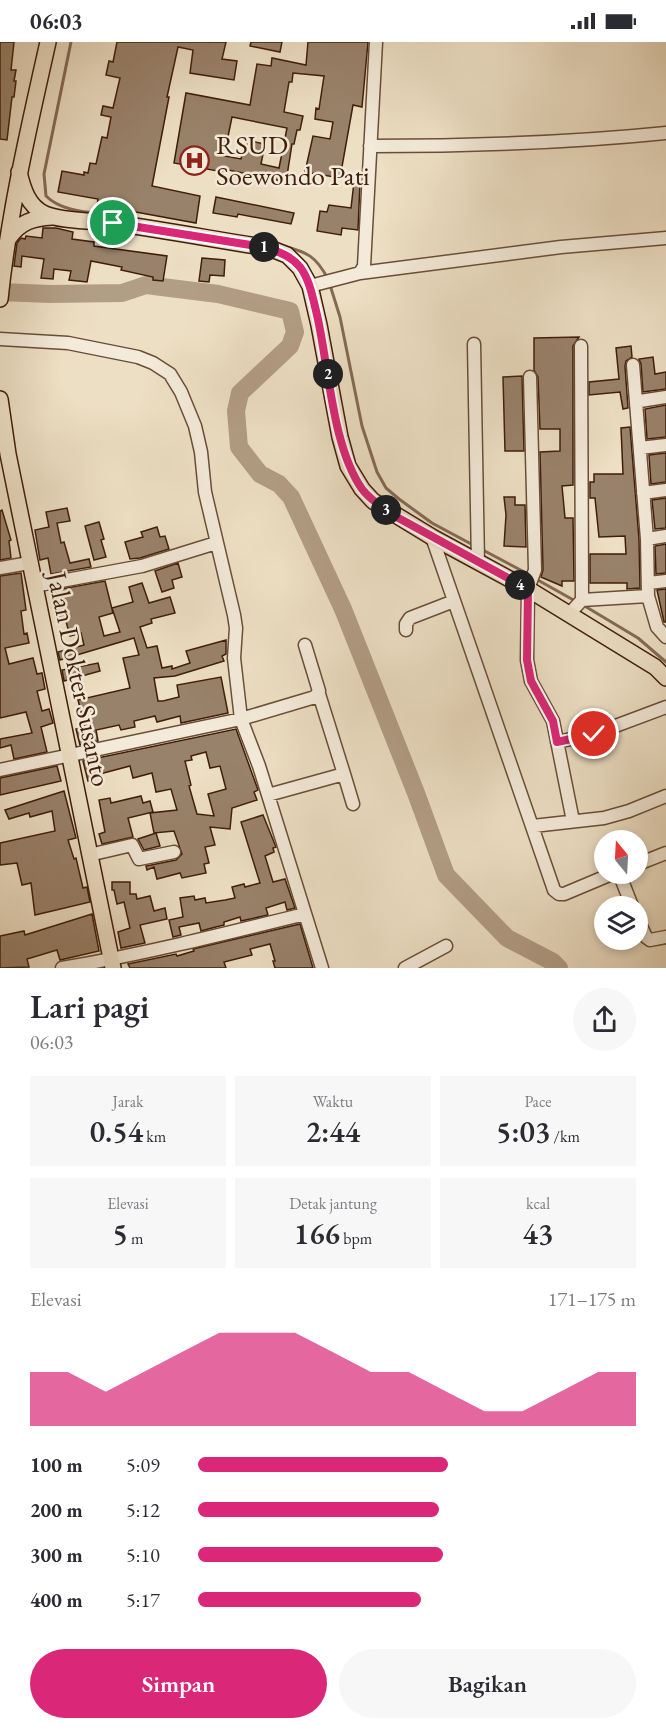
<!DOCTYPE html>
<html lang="id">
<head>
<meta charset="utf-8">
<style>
  :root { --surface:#fff; --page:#f7f7f7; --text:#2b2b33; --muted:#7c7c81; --accent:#db2777 }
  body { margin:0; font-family:"EB Garamond",serif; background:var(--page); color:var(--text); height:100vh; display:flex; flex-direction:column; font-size:22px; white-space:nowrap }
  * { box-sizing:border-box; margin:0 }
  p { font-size:20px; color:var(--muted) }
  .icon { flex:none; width:33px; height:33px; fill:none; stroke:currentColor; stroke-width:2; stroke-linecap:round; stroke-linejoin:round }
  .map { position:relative; height:926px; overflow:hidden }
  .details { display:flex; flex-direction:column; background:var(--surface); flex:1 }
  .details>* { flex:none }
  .needle { width:39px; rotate:342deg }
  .buttons { position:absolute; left:594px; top:788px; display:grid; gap:12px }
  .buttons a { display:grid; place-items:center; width:54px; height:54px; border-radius:50%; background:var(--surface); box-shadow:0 3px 9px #0003; font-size:30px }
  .pin { position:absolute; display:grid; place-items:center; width:51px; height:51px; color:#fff; margin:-26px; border:3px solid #fff; border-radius:50%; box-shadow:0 2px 6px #0007 }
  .km { position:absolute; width:30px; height:30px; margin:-15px; border-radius:50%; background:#222; color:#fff; font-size:16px; line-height:30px; text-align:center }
  .round { display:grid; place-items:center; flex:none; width:63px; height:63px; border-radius:32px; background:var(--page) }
  .headline { display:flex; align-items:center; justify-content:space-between; height:102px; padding:0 30px }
  h1 { font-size:33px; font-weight:600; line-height:45px }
  .stats { display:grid; grid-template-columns:repeat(3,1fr); gap:9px; height:102px; padding:6px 30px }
  .stats div { display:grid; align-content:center; border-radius:0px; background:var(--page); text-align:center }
  .stats b { font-size:30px; font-weight:600 }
  .stats small { font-size:16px; font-weight:400 }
  .stats p { font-size:16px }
  .chart { height:168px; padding:12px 30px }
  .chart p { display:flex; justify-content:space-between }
  .chart svg { width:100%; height:108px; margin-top:6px; fill:var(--accent); opacity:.7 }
  .button { display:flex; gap:12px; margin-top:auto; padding:12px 30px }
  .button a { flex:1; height:69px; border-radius:36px; background:var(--accent); color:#fff; font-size:24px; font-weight:600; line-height:69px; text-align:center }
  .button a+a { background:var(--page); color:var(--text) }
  ul { padding:0 30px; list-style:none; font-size:20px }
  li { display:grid; grid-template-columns:96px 72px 1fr; align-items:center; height:45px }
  li i { height:15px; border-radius:8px; background:var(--accent) }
  .status { display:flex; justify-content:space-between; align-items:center; height:42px; padding:0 30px; background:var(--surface); direction:ltr }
  .status svg { height:16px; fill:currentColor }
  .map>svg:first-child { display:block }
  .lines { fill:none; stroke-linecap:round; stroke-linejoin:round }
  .stream { stroke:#846a54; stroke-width:3 }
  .river { stroke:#b29d85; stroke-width:18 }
  .building { fill:#99826b; stroke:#3f1e0a; stroke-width:1.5; fill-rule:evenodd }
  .minor-casing { stroke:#6a4e38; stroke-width:15 }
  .major-casing { stroke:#3f1e0a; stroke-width:18 }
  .minor { stroke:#f3ead9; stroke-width:12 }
  .major { stroke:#eddfc4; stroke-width:15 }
  .route-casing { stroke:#fff; stroke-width:12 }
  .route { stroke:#db2777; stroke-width:8 }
  .labels { text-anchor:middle; stroke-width:5; stroke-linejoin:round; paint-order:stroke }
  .poi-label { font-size:27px; fill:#3f1e0a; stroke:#f3ead9; text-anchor:start }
  .street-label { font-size:27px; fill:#3f1e0a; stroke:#f3ead9 }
</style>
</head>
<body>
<div class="status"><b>06:03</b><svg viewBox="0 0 49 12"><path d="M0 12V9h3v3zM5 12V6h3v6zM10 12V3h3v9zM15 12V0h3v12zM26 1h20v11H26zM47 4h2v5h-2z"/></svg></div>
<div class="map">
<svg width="666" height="926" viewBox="0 0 666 926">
  <rect width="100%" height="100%" fill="#eddfc4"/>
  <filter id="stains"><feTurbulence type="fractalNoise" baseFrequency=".00333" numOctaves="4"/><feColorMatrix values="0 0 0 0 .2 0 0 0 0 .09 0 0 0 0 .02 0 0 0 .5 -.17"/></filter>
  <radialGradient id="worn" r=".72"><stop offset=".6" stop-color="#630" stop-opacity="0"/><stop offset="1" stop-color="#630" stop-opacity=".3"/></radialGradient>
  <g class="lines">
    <path class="stream" d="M71,0L44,132L46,154C62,170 89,170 111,173
      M283,204C307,210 316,214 328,237
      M330,243L340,275L362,384L377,430L386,446L399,457L432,481L475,504
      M481,507L530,533
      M536,537L577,560
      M583,563L638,596L666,620"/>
    <path class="river" d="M0,250L50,252L122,251L146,243L218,252L290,269L295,290L290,304L240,351L236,369L239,405L260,432L279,442L291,455L343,567L416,751L446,833L507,896L553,920L559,926"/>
  </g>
  <path class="building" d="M0,0H14L11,28H16L14,39H16L14,55H12L7,98L0,97Z
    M117,0H226L222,17L237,19L234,38L190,31L193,8L178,5L167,55H169L152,144L200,154L196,181L97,163L98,157L58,150L62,129L84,133V130L88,131L90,121L96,122L102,95L107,96L111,75L101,73L103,64L113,66L120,36L106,33L109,19L113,20Z
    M251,0H282L280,10L250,4Z
    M308,0H368L362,65L353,63L340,136L305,130L313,94L330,97L333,80L315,77L316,66L319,67L324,34L293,31L292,40H289L284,70L303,74L300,88H297L294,102H292L286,140L224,127L223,130L174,121L186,51L250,63L257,22L271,24L272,16L306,23ZM232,75L287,86L279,126L261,122L265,102L245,98L241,117L224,114Z
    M354,140L360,141L358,188L342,186L341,193L317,189L320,169L327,170L329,163L351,166Z
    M216,155L294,171L291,182L238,172L237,175L213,171Z
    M43,186H56L73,190L72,197L94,200V204L167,214L163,239L153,238V235L121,228L122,225L91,219L87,240L69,238L71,229L54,227L53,237L41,236L44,217L22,214L21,225L14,224L17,201L21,196L25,197L26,194L42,196Z
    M202,216L225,218L224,234L210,233L209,240L199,239Z
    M579,295L573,304V443L562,444L565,476H573L574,539H562V544L541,535L543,528L540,410L560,409V387H540L538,335L534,328V296Z
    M631,304L632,315L626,319L625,324L628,366L623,367L620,350L589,353V340L619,337L616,306Z
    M653,315L655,332L666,330V347L643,350L641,322L639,317Z
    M522,334L524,409H505L503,335Z
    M666,363V395L647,397L645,367Z
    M630,385L639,497L640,546L627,547V541H590V512H626L625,494L599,495L595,456H590V440H594V432H623L621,386Z
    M666,411V440L651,442L649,413Z
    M504,455H515V463H525L526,505L504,504L506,473Z
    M666,456V486L655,487L652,458Z
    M67,466L70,479L57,481L61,501L64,500L70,521L89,517L91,525L51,532L48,516L40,518L35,488L49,485L46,470Z
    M2,468L11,498L9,499L11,516L0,518V469Z
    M99,480L104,497L101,498L106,515L94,518L85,484Z
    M157,485L160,495L165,494L169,507L140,516L130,517L125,500L143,495L141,490Z
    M666,502V531L656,532L655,504Z
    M178,521L182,535L172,538L174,546L162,550L155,529Z
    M21,531L26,568L21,569L24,592L27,591L29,601L5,606L9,622L33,616L37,632L42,631L45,647L37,649L42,669L49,667L53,681L41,685L47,710L14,717L11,703L0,706V697L32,691L26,670L0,676V534Z
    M105,539L113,571L99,575L104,594L120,590L112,566L133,560L129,545L142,541L149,561L170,555L175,571L151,577L152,581L140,585L147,606L157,604L162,626L172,624V627L190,621L186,609L226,598V612L222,614L224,619L175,634L154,636L158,659H163L179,655L177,643L221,635L228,671L181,681L180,674L157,680L155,674L134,679L135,685L121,688L119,683L96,688L98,699L80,703L76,687L85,685L78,658L130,646L123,616L139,613L134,596L60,618L58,610L84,603L81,591L70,594L65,576L56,578L50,549Z
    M666,547V580H664L657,548Z
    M98,621L100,629L64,639L62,628Z
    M236,687L258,748L254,750L257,758L232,766L230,787L210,785L215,803L205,805L209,821L204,822L206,831L182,836L180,831L157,837L154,825L147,828L146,824L176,818L182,812L174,789L154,791L150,771L177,768L171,747L156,750L152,731L133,736L130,724L96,733L97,736L88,739L83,719ZM206,710L210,726L220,724L226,747L208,752L214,774L197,772L189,744L191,743L185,719L192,718L191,714Z
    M57,724L61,739L0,753V736Z
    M64,749L76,796L68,798L74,817L76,816L83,846L87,845L90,860L35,873L31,841L22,843L17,821L0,823V801L55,789L52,769L30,775L29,771L9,777L5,768Z
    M141,754L143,761L150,759L153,770L128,776L133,795L102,802L99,792L105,790L99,758L110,756L111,761Z
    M263,773L276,805L273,806L274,810L265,814L273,840L285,837L295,866L287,868L285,860L266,866L268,873L241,879L240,875L224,880V883L212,886L201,889L199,881L179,885L181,893L173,895L169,878L183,875L180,856L194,854L195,858L205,856L206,861L225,858L235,856L232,845L244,842L245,845L260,841L241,780Z
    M156,791L160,804L144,808L138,797Z
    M112,840H130V852H136L137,857L150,854L154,869L165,866L167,877L140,883L145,901L121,906L118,890L130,886L124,860L117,862L114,848H112Z
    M92,872L99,909L60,918L57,908L27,917L29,925L0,926V894L24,889L25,893Z
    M300,882L313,926H275L273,919H275L270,902L250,907L252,913L224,920L226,926H130L128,922L176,912L177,914L194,909L193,907Z"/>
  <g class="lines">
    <defs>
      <path id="minor" d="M370,104C469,104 568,101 666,91
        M360,231L364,224L376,0
        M310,244L360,231L561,205L666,196
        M0,297L68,301L138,315L153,321L170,332L181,350L195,384L201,410L205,450L234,573L236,586L234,616L241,677L259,724L322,926
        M474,302L478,521
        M633,323L647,497L648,554L657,585L666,595
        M530,335L535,528L528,547L527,618L531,639L553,679L573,779
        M637,363L640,359L666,355
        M640,406L666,403
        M643,451L666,448
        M432,495L554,848L559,852H564L614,831
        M647,497L666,494
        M0,526L29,521
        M649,541L666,539
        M34,544L142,524L216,501
        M582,558L648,554
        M569,572L582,558L581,304
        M406,588V582L410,576L454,559
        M557,700L594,692L666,665
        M0,728L241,677L315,655L319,649L305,603
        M344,732L353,762
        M268,753L344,732L319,652
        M533,784L604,776L629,769L666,754
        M89,813L132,803L139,817L174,810
        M638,822L666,811
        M619,831L632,864
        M638,878L646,895L650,898L666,895
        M62,926C144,912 224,892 305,872
        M405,926L446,904"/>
      <path id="major" d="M19,130C23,147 28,164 45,172C60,179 95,179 113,181C165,188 217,198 269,206L287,213L300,226L310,244L319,283L340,395L348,424L362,447L373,459L432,495L528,547L655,625L666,636
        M9,196C20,180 33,176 52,175
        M0,257C9,170 29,85 48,0
        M0,357L8,412L113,926"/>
    </defs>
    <use href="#minor" class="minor-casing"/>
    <use href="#major" class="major-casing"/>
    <use href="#minor" class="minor"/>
    <use href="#major" class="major"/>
  </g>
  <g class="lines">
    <defs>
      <path id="route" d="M113,181L269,206C281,211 292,215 300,225C310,238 313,257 317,273C329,325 332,404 362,447C370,458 382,465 393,473L528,547L527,618L531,639L553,679L557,700L594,692"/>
    </defs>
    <use href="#route" class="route-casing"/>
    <use href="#route" class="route"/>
  </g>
  <defs>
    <symbol id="hospital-ring" viewBox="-11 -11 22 22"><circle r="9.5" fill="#f3ead9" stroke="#8f2418" stroke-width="1.5"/><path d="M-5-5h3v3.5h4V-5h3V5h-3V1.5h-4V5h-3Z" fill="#8f2418"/></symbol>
  </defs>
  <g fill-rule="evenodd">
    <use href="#hospital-ring" x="178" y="102" width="33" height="33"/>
  </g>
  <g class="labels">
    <g class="poi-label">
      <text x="216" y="112">RSUD<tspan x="216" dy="31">Soewondo Pati</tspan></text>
    </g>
    <g class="street-label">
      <text transform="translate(79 637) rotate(78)" y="9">Jalan Dokter Susanto</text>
    </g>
  </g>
  <rect width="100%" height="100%" filter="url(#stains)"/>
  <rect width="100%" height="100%" fill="url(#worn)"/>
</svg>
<div class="buttons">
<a><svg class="needle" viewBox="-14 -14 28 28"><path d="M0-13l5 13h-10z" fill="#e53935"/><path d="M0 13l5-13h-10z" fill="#7c7c81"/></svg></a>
<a><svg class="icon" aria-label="layers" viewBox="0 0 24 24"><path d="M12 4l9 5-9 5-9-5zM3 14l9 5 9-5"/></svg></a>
</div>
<div class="pin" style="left:113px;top:181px;background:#1e9e55"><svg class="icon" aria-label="arrive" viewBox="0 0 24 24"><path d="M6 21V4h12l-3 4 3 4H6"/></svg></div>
<div class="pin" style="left:594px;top:692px;background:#d93025"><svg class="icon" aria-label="check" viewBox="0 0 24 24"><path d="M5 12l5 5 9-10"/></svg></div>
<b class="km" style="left:264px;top:205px">1</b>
<b class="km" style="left:328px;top:332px">2</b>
<b class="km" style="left:386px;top:468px">3</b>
<b class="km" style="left:520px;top:543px">4</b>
</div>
<section class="details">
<div class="headline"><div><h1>Lari pagi</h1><p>06:03</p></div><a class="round"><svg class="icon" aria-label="share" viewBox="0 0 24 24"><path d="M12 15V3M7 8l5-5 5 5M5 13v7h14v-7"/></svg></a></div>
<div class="stats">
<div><p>Jarak</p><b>0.54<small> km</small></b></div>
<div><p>Waktu</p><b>2:44</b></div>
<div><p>Pace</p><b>5:03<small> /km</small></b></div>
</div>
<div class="stats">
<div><p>Elevasi</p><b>5<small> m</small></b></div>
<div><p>Detak jantung</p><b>166<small> bpm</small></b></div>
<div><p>kcal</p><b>43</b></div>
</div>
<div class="chart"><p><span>Elevasi</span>171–175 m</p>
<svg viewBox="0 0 160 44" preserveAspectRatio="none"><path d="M0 44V22L10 22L20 30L30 22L40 14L50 6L60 6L70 6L80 14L90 22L100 22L110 30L120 38L130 38L140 30L150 22L160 22V44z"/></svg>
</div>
<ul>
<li><b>100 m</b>5:09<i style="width:57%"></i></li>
<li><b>200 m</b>5:12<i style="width:55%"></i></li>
<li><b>300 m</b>5:10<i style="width:56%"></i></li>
<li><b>400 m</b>5:17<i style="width:51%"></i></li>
</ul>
<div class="button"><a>Simpan</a><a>Bagikan</a></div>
</section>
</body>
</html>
